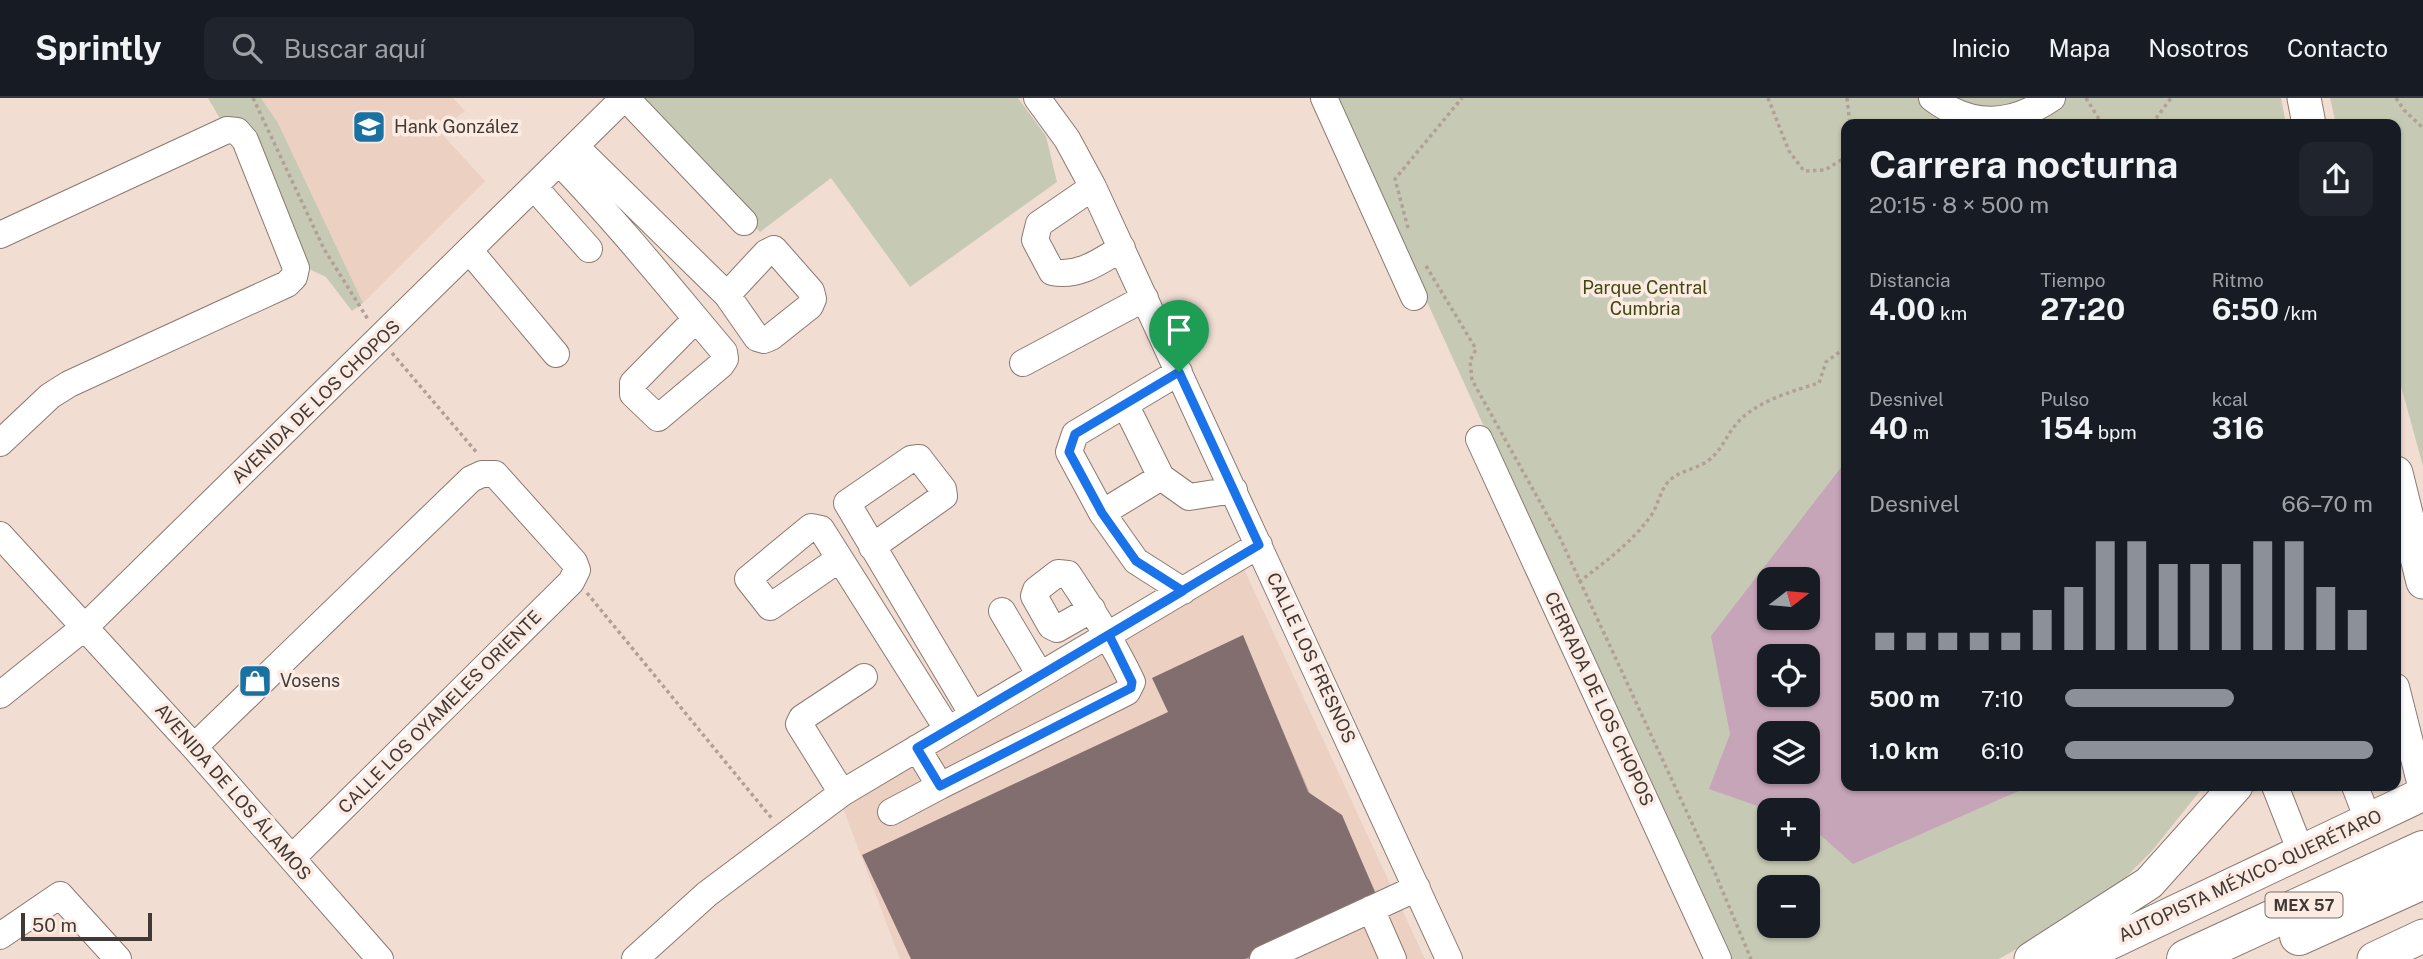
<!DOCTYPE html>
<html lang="es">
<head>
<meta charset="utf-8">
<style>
  :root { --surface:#171b24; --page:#20242c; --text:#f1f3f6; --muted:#9ea1a6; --line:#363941; --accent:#8c9099 }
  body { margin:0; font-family:"Public Sans",sans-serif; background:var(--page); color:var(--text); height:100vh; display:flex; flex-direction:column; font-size:26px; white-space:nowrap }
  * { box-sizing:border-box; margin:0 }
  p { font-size:23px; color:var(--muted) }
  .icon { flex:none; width:38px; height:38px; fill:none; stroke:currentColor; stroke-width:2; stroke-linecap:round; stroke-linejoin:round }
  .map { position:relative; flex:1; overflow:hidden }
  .drawer { position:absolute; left:1841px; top:21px; width:560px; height:672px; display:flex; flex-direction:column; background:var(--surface); border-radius:14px; box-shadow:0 2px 5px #0004 }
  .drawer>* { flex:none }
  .needle { width:46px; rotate:74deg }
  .controls { position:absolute; left:1757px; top:469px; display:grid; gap:14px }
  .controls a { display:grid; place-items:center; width:63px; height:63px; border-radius:14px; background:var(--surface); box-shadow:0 2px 5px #0004; font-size:35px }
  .scale { position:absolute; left:21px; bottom:18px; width:131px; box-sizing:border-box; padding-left:7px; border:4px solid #413935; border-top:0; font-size:19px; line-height:24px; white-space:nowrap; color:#413935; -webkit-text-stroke:5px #fcebe3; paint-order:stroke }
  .pin { position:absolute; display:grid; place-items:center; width:60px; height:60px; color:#fff; margin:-72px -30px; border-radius:50% 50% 50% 0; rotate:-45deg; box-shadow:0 0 7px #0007 }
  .pin .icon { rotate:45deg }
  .round { display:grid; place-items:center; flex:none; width:74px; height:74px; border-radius:14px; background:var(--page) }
  .summary { display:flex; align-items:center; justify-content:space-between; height:119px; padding:0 28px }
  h1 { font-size:38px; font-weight:700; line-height:52px }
  .metrics { display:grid; grid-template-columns:repeat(3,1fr); gap:10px; height:119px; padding:7px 28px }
  .metrics div { display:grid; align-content:center }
  .metrics b { font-size:30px; font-weight:700 }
  .metrics small { font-size:19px; font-weight:400 }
  .metrics p { font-size:19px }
  .chart { height:196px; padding:14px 28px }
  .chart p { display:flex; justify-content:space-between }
  .chart svg { width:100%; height:126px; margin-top:7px; stroke:var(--accent); stroke-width:6 }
  ul { padding:0 28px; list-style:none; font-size:23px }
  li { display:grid; grid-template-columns:112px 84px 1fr; align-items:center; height:52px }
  li i { height:18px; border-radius:9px; background:var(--accent) }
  header { display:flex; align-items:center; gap:42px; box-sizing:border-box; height:98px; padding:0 35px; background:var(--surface); border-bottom:2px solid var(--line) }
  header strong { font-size:33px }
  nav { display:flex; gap:38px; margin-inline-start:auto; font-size:24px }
  .search { width:490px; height:63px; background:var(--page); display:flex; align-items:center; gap:18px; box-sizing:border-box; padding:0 24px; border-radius:14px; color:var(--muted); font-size:26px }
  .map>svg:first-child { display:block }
  .built { fill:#ecd0c2 }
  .green { fill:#c6cab5; fill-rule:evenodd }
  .water { fill:#c6a5b9; fill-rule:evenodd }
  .shadow { fill:#0003 }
  .building { fill:#836e6f }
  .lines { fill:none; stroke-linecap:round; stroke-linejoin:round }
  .minor-casing { stroke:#8c7a70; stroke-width:28 }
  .major-casing { stroke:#8c7a70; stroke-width:35 }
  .highway-casing { stroke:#8c7a70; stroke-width:40 }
  .path { stroke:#b0a098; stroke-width:3.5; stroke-dasharray:3.5 3.5; stroke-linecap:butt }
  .minor { stroke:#fff; stroke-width:26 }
  .major { stroke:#fff; stroke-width:33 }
  .highway { stroke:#fff; stroke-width:38 }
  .route-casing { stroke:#fff; stroke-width:14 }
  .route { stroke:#1a73e8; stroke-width:9 }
  .labels { text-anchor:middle; stroke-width:7; stroke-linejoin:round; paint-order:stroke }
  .shield { fill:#fcebe3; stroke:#796e69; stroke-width:2 }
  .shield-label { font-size:16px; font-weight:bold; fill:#413935 }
  .poi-label { font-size:18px; fill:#413935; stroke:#fcebe3; text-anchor:start }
  .park-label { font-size:18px; fill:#404810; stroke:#fcebe3 }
  .street-label { font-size:18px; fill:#413935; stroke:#fcebe3 }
</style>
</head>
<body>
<header>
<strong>Sprintly</strong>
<div class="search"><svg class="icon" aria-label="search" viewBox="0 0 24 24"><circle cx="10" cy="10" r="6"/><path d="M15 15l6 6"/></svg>Buscar aquí</div>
<nav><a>Inicio</a><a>Mapa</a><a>Nosotros</a><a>Contacto</a></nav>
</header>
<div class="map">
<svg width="2423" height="861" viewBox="0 0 2423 861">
  <rect width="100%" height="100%" fill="#f2ddd3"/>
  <path class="built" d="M261,0H453L465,13L439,33L485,83L363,205L278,25Z
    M1243,469L1425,861H900L843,710Z"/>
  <path class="green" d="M208,0H261L278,25L363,205L352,213L326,179L307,170Z
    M641,0H1018L1046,38L1057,84L910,189L831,80L760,134L636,5Z
    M1334,0H2281L2286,26H1846V688H2204L2151,754L2124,781L2055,829L1999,861H1727ZM1769,481H1808V520H1769ZM1769,558H1808V597H1769ZM1769,635H1808V674H1769ZM1769,712H1808V751H1769ZM1769,789H1808V828H1769Z
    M2330,0H2423V368L2396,270V26H2336Z"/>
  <path class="water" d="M1846,363V688H2030L1853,766L1808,726V712H1769L1709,691L1730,636L1711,538ZM1769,481H1808V520H1769ZM1769,558H1808V597H1769ZM1769,635H1808V674H1769Z"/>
  <path class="shadow" d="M1243,540L1311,698L1341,718L1385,815L1288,861H913L1170,614Z
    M2396,644L2401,663L2396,666Z"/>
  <path class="building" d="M1243,537L1308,694L1342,717L1377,799L1245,861H911L862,757L1168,614L1152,580Z"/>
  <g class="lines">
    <defs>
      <path id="minor" d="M626,0L744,124
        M1037,0L1067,41L1093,89L1449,861
        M1324,0L1414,199
        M1932,0C1972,30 2011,28 2052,0
        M575,48L727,197L757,240L764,242L771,239L810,208L813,201L811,193L774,151L766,155L727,197
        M559,64C617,124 670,190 724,254L725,261L721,267L658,320L633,296V285L696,221
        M534,89L589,151
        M1093,89L1039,126L1035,142L1052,174C1079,179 1099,164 1122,150
        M0,137L227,32L237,33L245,42L296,170L294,179L287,186L69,286L50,298L0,345
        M469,152L556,256
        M1023,265L1145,200
        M1125,306L1161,379L1102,415L1069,354L1075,336L1179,274
        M1479,341L1718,861
        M1161,379L1189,399L1234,392
        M1102,415L1136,463L1183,493
        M0,437L194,649L380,861
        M872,449L944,398L943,391L919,360L911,361L847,405L973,617
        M839,461L770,509L748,481L811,429L821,431L948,632
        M1002,513L1040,577
        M2396,589L2423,696
        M0,597L86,528L624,0
        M194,649L471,381L482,376H495L574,464L577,472L571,484L292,760
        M917,650L940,688L1127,594L1132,584C1114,546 1092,512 1068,476L1058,475L1036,492L1034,498L1051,528L1057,531L1092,511
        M2275,688L2301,754
        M2355,688L2368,722
        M842,695L799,626L802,620L864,579
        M891,714L940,688
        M1371,811L1393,861
        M0,838L60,797L118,861
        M635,861L707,796L842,695L1259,447
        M1263,861L1417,790"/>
      <path id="major" d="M2304,0L2309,26
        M2396,375L2423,484
        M2031,861L2149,785L2236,688
        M2076,861L2423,696
        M2374,861L2423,838"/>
      <path id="highway" d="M2299,838L2423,782
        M2186,861L2423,752"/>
    </defs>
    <use href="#minor" class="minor-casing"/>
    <use href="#major" class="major-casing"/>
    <use href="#highway" class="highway-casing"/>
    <path class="path" d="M253,0L324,151L369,223
      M1768,0L1789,53L1804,73L1825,72L1846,59
      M1847,0L1850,26
      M2086,0L2102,26
      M2396,0L2404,12L2423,30
      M2152,26L2171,0
      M1408,130L1395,81L1462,0
      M1426,168L1476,251L1470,263L1472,282L1560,440L1715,775L1751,861
      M392,255L478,356
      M1579,484C1605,464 1631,445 1650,419C1658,409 1659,395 1667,385C1678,372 1696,372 1709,362C1723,351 1726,337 1738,324C1757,303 1793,293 1819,285L1826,264L1846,249
      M587,495L773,722"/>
    <use href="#minor" class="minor"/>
    <use href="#major" class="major"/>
    <use href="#highway" class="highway"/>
  </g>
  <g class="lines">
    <defs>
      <path id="route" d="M1179,274L1259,447C1145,515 1032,583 917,650L940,688L1131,590L1132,584L1109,537L1183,493L1136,463L1102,415L1069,354L1075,336L1179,274"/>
    </defs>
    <use href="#route" class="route-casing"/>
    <use href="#route" class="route"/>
  </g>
  <defs>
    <symbol id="school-square" viewBox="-11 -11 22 22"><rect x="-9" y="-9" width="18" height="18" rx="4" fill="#1972a1" stroke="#fcebe3"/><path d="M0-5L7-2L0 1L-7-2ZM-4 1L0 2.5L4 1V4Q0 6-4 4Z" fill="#fff"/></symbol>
    <symbol id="shop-square" viewBox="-11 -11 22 22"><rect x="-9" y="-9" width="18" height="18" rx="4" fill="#1972a1" stroke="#fcebe3"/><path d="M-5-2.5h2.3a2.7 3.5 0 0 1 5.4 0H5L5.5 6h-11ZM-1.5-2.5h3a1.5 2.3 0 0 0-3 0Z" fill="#fff"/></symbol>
  </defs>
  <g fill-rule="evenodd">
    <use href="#school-square" x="350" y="10" width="38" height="38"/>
    <use href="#shop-square" x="236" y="564" width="38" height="38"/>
  </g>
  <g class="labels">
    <rect class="shield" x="2265.5" y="794.5" width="77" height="25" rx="5"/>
    <g class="shield-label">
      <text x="2304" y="813">MEX 57</text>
    </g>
    <g class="poi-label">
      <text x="394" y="35">Hank González</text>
      <text x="280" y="589">Vosens</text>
    </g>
    <g class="park-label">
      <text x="1645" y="196">Parque Central<tspan x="1645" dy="21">Cumbria</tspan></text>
    </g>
    <g class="street-label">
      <text transform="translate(316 304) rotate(-44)" y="6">AVENIDA DE LOS CHOPOS</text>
      <text transform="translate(1311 560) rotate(65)" y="6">CALLE LOS FRESNOS</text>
      <text transform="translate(1599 601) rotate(65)" y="6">CERRADA DE LOS CHOPOS</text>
      <text transform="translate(440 614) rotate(-45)" y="6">CALLE LOS OYAMELES ORIENTE</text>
      <text transform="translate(233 694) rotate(49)" y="6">AVENIDA DE LOS ÁLAMOS</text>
      <text transform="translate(2250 778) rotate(-25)" y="6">AUTOPISTA MÉXICO-QUERÉTARO</text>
    </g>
  </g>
</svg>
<div class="controls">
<a><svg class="needle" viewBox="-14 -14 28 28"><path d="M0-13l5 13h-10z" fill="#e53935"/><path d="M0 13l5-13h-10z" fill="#9ea1a6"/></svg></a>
<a><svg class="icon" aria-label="locate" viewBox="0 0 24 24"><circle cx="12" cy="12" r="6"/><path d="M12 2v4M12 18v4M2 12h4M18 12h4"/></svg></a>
<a><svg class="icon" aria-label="layers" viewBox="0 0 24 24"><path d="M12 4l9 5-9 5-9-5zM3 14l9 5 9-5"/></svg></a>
<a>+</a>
<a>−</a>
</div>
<div class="scale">50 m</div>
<div class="pin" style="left:1179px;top:274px;background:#1e9e55"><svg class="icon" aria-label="arrive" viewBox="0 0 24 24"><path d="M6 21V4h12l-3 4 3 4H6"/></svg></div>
<section class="drawer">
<div class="summary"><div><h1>Carrera nocturna</h1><p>20:15 · 8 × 500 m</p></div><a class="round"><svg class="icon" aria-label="share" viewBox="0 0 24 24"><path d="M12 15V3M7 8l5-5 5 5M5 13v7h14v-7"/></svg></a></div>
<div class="metrics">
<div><p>Distancia</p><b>4.00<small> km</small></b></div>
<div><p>Tiempo</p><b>27:20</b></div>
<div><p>Ritmo</p><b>6:50<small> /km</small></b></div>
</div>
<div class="metrics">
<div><p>Desnivel</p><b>40<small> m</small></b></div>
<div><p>Pulso</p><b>154<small> bpm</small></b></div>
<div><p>kcal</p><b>316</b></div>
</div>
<div class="chart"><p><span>Desnivel</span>66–70 m</p>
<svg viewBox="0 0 160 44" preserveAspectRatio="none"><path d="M5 44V38M15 44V38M25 44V38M35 44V38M45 44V38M55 44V30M65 44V22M75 44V6M85 44V6M95 44V14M105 44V14M115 44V14M125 44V6M135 44V6M145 44V22M155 44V30"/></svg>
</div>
<ul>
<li><b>500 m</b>7:10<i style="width:55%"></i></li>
<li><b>1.0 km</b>6:10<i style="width:100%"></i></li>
</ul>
</section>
</div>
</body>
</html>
